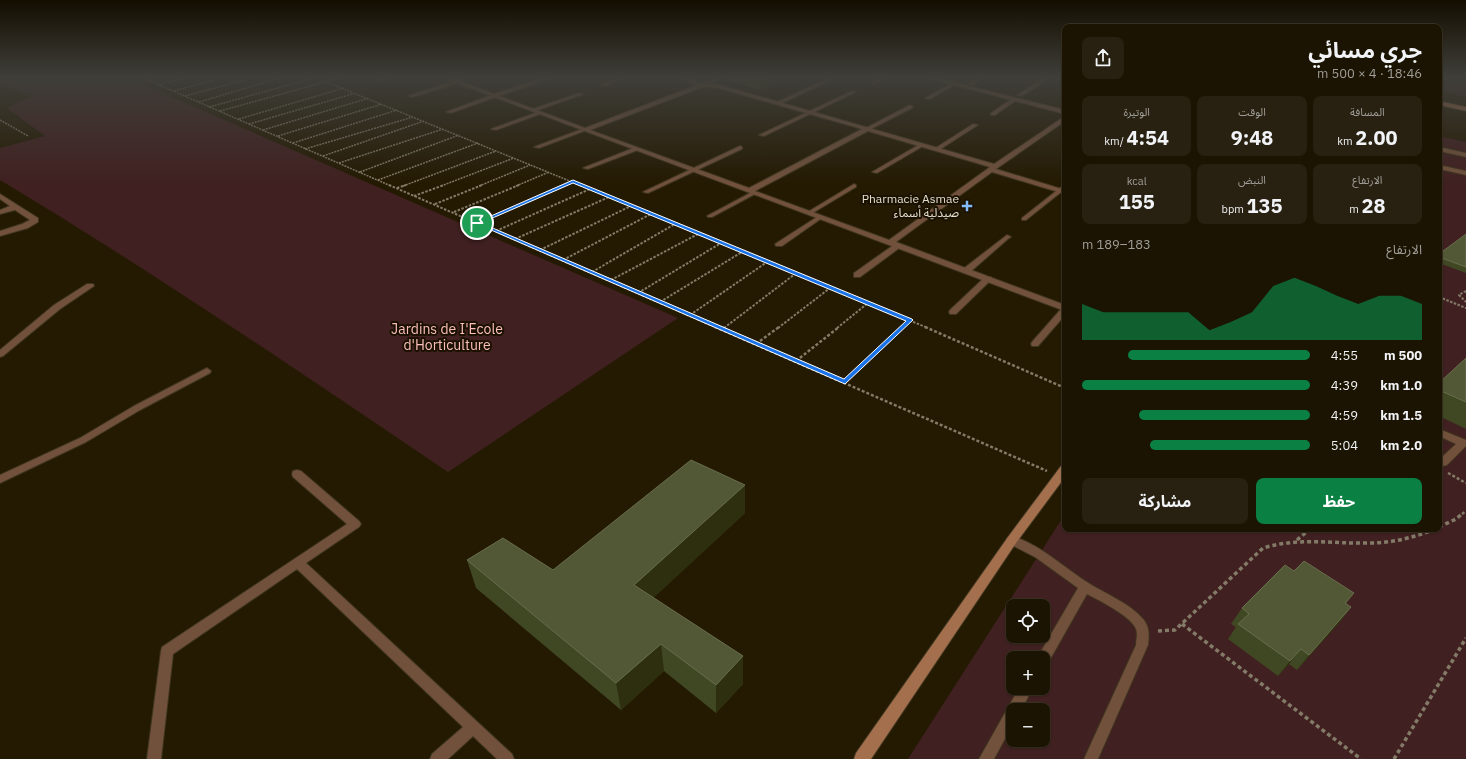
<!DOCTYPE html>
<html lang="ar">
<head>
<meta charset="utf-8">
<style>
  :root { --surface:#1b1402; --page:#282111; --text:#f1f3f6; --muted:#a09e99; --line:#393324; --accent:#0b8043 }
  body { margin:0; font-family:"IBM Plex Sans","Noto Sans Arabic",sans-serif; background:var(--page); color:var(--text); direction:rtl; height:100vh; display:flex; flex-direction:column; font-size:15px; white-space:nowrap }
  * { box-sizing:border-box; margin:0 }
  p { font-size:13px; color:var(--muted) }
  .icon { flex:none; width:22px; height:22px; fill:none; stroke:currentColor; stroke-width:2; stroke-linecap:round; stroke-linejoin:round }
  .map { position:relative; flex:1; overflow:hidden; direction:ltr }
  .side { position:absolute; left:1062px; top:24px; width:380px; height:508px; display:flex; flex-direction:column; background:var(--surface); border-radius:8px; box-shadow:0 1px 3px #0004,0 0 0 1px var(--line); direction:rtl }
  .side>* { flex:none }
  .fabs { position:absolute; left:1006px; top:599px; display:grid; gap:8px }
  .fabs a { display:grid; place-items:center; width:44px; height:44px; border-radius:8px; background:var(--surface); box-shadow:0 1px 3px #0004,0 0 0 1px var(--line); font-size:20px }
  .pin { position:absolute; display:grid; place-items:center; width:34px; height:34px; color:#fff; margin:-17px; border:2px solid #fff; border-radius:50%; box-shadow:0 1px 4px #0007 }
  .round { display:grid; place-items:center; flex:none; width:42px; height:42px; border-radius:8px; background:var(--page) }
  .headline { display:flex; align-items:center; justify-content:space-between; height:68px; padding:0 20px }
  h1 { font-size:22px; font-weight:700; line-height:30px }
  .figures { display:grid; grid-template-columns:repeat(3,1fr); gap:6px; height:68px; padding:4px 20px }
  .figures div { display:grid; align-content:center; border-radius:8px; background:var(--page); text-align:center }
  .figures b { font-size:20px; font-weight:700 }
  .figures small { font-size:11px; font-weight:400 }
  .figures p { font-size:11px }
  .chart { height:112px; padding:8px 20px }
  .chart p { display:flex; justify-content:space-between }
  .chart svg { width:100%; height:72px; margin-top:4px; fill:var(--accent); opacity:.7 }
  .primary-button { display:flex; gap:8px; margin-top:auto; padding:8px 20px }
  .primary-button a { flex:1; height:46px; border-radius:8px; background:var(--accent); color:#fff; font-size:16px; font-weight:700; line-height:46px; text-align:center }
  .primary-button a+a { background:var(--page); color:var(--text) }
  ul { padding:0 20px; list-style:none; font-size:13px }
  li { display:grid; grid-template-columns:64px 48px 1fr; align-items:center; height:30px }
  li i { height:10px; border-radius:5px; background:var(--accent) }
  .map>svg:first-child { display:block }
  .green { fill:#402020; fill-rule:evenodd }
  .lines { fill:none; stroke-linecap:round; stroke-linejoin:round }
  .service-casing { stroke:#3f351f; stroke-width:2 }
  .pedestrian-casing { stroke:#3f351f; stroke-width:2 }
  .minor-casing { stroke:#3f351f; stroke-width:2 }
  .secondary-casing { stroke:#3f351f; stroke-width:2 }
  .path-far3 { stroke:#837b68; stroke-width:1.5; stroke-dasharray:2 1; stroke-linecap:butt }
  .path-far2 { stroke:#837b68; stroke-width:2; stroke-dasharray:2.5 1.5; stroke-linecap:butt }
  .path-far1 { stroke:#837b68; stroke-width:2.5; stroke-dasharray:3 2; stroke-linecap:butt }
  .path { stroke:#837b68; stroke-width:3.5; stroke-dasharray:4 3; stroke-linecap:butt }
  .service { fill:#71513c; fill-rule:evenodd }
  .pedestrian { fill:#71513c; fill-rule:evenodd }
  .minor { fill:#71513c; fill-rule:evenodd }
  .secondary { fill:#a36f4c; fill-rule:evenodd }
  .wall { fill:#404823 }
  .shaded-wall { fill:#2e2f0e }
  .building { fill:#525835; stroke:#686d4d }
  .route { fill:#1a73e8; stroke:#fff; fill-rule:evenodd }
  .poi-dot { fill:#84bcfb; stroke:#1b1100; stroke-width:1.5 }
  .labels { text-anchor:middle; stroke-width:4; stroke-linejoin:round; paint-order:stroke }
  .far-poi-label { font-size:12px; fill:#e3ddce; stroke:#1b1100; text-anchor:end }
  .park-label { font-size:14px; fill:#fcbebb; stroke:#1b1100 }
</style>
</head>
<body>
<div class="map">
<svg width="1466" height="759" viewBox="0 0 1466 759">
  <rect width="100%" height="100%" fill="#241a02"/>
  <path class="green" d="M0,77H126L678,318L448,472C300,372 153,272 0,180V148L45,136L7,108L32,96L0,83Z
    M1439,77H1466V97L1439,91Z
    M1439,136L1466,142V759H908L1065,514V529H1439ZM1013,606H1043V636H1013ZM1013,658H1043V688H1013ZM1013,710H1043V740H1013Z"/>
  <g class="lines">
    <defs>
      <path id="service" d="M385,77H394L377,82L375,81Z
        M459,77H467L458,81V83L413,97L408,96L451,82V80Z
        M619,77H627L605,86L601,85Z
        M880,77H887L875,84L871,83Z
        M1044,78L1048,79L1022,96L1017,95Z
        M952,83L956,84L930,99L925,98Z
        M852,91L856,92L764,136L759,135Z
        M579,93L584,94L535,111L530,110Z
        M494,94L496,95V97L451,113L446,112Z
        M1013,98L1018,99L995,115H991V113Z
        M910,105L913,107L912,108L869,130L864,129Z
        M538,112L543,113L496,130L491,129Z
        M973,124L978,125L939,150L934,149Z
        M582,129L587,130L539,148L534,147Z
        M920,144L925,145L877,173L872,172Z
        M740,146L742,147V149L648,193L643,192Z
        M636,147L639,149L638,150L588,169L583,168Z
        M1439,147L1466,153V157L1439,151Z
        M1439,165L1466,171V175L1439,169Z
        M854,184L856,185V187L811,214L809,215L806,213Z
        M1065,184V189L1026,220H1022V218Z
        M752,192L757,193L712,217H708L707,216Z
        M820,215L822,216V218L782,246H776L775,244Z
        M1007,235L1011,237L1009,238L969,273H963V269Z
        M895,244H901L902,246L860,277H854V273Z
        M985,277H991L992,279L956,314H950L949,312L950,310Z
        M87,284H93L94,286L60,309L3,356L0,357V350L54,305Z
        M1062,308H1065V315L1038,346H1032L1031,344L1032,342Z
        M207,368L211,371L210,373L140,410L86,442L0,483V475L80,438L134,406Z
        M1439,429L1466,440V446L1447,465L1443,466L1439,464V456L1442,457L1456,444L1439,436Z
        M297,470L301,471L359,521L361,524L359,527L306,563L512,754L514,759H497L473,736L448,759H430L432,754L463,727L297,569L173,654L161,759H147L161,651L162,647L347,524L293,477L292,474L293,471Z
        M1012,536C1041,545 1064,568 1090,584C1108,595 1129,603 1143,619C1150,627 1149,636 1148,645L1098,759H1084L1136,645C1136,640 1138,634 1136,629C1131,616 1100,601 1087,594L1048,663L1043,665V658H1037L1078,588L1035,557L1008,543L1006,540L1008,537Z
        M1019,688H1033L1021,710H1013V724L994,759H979Z"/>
      <path id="pedestrian" d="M831,77H838L780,104L775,103Z"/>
      <path id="minor" d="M441,77H449L494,94L545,77H554L499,96L585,128L697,85L675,77H684L702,83L717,77H725L710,84L720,85L994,164L1065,116V121L996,169L1065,190V194L992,172L896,242L1065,305V311ZM703,87L718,88L862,129L749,188L590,130ZM868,131L990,167L889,240L755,191Z
        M923,77H933L1065,110V114Z
        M977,77H983L973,85H969V83Z
        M0,194L38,218V222L28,228L0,236V231L22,224L30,220L15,210L0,214V210L10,206L0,199Z"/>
      <path id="secondary" d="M1439,101L1466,107V111L1439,105Z
        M1065,465V477L1016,543L871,759H854L856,753L1008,537L1061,466Z"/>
    </defs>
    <use href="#service" class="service-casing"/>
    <use href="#pedestrian" class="pedestrian-casing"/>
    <use href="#minor" class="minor-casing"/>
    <use href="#secondary" class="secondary-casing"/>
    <path class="path-far3" d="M141,77L391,186
      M314,77L582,186
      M159,85L187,77
      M174,91L225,77
      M185,96L256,77
      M199,102L283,77
      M209,107L314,78
      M220,111L343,77
      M239,119L344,88
      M0,120L28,136
      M249,124L356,93
      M263,130L369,98
      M278,136L382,104
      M293,143L397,110
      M305,149L413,117
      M323,156L424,121
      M339,163L443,129
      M360,172L459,135
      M378,180L478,143
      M403,186L496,151
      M441,186L514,158
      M479,186L530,165
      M516,186L549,172
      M563,186L572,182"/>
    <path class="path-far2" d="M389,185L717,328
      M580,185L928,328
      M397,188L406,185
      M414,196L444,185
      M435,204L482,185
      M454,212L519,185
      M478,223L566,185
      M496,231L590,189
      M515,239L609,197
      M540,250L631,206
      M563,260L651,214
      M592,272L675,224
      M611,280L698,234
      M1466,291L1459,295L1466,302
      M638,293L721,243
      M1439,297L1466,308
      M660,302L742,252
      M690,315L767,262
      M724,328L795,274
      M778,328L830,288
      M837,328L868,303
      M902,328L910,320"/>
    <path class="path-far1" d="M715,327L1047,471
      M925,327L1065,388
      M722,329L725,327
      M756,344L779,327
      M796,361L839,327
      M845,382L903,327
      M1448,473L1466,483
      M1462,514L1466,511"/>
    <path class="path" d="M1439,527L1456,519L1463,513
      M1297,540L1310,529
      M1182,624L1361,759
      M1158,631L1175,630L1263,548C1299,537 1333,544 1370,543C1393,543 1415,537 1436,529
      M1394,759L1466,638"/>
    <use href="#service" class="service"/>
    <use href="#pedestrian" class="pedestrian"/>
    <use href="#minor" class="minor"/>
    <use href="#secondary" class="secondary"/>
  </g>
  <path class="wall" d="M727,77H788L760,90L727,80Z
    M1466,234V273L1439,263V254Z
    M1466,358V429L1439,416V383Z
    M745,513L653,598L743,656V684L716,713L664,671L621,710L476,588L467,560L553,570Z
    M1294,571L1354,593L1346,604L1351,607L1339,623L1297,670L1289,664L1278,676L1228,639L1236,627L1231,624L1242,608Z"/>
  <path class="shaded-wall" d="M766,77H788L760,90V80Z
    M745,485V513L637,613L634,585Z
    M1351,607L1339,623L1297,670L1309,655Z
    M661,644L664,671L621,710L616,683Z
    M1301,649L1289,664L1278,676L1290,661Z
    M743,656V684L716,713V685Z"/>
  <path class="building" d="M752,77H766L760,80Z
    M1466,234V267L1439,257V254Z
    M1466,358V402L1439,390V383Z
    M691,460L745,485L634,585L743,656L716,685L661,644L616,683L467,560L503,538L553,570Z
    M1304,561L1354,593L1345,603L1351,607L1309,655L1301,649L1290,661L1238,624L1249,614L1242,608L1285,565L1294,571Z"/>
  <linearGradient id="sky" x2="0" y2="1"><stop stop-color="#140e01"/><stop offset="0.42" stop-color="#3f3e39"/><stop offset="1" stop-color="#3f3e39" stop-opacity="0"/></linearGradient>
  <rect width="1466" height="184" fill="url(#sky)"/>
  <path class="route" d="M573,180L912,319L913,320L845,384L475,223ZM573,183L906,321L844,379L481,223Z"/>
  <path class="poi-dot" d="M965 200h4v4h4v4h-4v4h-4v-4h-4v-4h4z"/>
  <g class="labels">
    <g class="far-poi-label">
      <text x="959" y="203">Pharmacie Asmae<tspan x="959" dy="14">صيدلية أسماء</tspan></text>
    </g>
    <g class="park-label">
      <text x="447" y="334">Jardins de I'Ecole<tspan x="447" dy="16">d'Horticulture</tspan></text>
    </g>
  </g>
</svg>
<div class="fabs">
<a><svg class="icon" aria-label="locate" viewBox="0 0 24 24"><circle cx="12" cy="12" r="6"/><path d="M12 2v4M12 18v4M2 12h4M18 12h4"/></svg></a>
<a>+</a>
<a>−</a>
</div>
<div class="pin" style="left:477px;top:223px;background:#1e9e55"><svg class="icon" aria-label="arrive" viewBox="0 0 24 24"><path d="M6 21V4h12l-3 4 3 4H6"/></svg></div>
<section class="side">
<div class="headline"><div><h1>جري مسائي</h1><p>18:46 · 4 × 500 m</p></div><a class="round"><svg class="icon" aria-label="share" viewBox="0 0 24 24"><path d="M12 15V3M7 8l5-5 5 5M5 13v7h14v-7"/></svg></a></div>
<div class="figures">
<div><p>المسافة</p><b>2.00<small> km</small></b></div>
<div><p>الوقت</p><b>9:48</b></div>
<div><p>الوتيرة</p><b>4:54<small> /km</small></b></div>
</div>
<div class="figures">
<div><p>الارتفاع</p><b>28<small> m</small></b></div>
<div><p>النبض</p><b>135<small> bpm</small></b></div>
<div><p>kcal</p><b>155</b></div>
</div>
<div class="chart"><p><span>الارتفاع</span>183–189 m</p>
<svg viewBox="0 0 160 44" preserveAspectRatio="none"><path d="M0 44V22L10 27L20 27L30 27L40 27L50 27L60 38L70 33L80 27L90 11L100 6L110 11L120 17L130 22L140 17L150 17L160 22V44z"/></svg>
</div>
<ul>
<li><b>500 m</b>4:55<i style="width:80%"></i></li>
<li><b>1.0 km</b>4:39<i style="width:100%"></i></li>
<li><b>1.5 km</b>4:59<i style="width:75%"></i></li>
<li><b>2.0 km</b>5:04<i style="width:70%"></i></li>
</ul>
<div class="primary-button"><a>حفظ</a><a>مشاركة</a></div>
</section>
</div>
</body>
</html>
